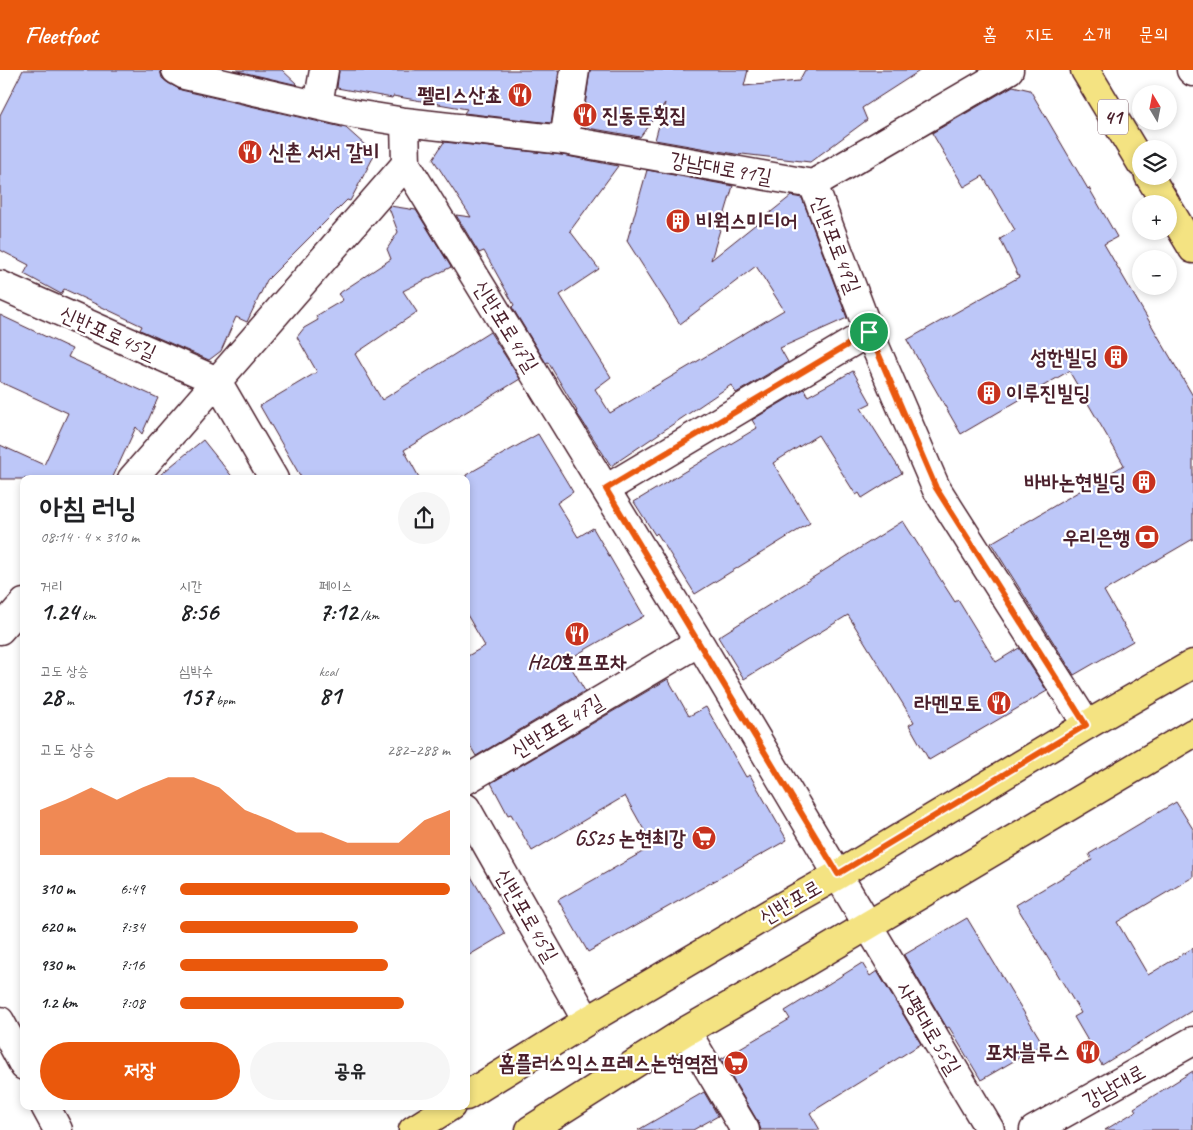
<!DOCTYPE html>
<html lang="ko">
<head>
<meta charset="utf-8">
<style>
  :root { --surface:#fff; --page:#f6f6f6; --text:#202124; --muted:#757577; --accent:#ea580c }
  body { margin:0; font-family:Caveat,"Poor Story",sans-serif; background:var(--page); color:var(--text); height:100vh; display:flex; flex-direction:column; font-size:19px; white-space:nowrap }
  * { box-sizing:border-box; margin:0 }
  p { font-size:16px; color:var(--muted) }
  .icon { flex:none; width:28px; height:28px; fill:none; stroke:currentColor; stroke-width:2; stroke-linecap:round; stroke-linejoin:round }
  .map { position:relative; flex:1; overflow:hidden }
  .panel { position:absolute; left:20px; top:405px; width:450px; height:635px; display:flex; flex-direction:column; background:var(--surface); border-radius:10px; box-shadow:0 2px 8px #0003 }
  .panel>* { flex:none }
  .needle { width:32px; rotate:350deg }
  .controls { position:absolute; left:1132px; top:15px; display:grid; gap:10px }
  .controls a { display:grid; place-items:center; width:45px; height:45px; border-radius:50%; background:var(--surface); box-shadow:0 2px 8px #0003; font-size:25px }
  .pin { position:absolute; display:grid; place-items:center; width:42px; height:42px; color:#fff; margin:-21px; border:2px solid #fff; border-radius:50%; box-shadow:0 1px 5px #0007 }
  .round { display:grid; place-items:center; flex:none; width:52px; height:52px; border-radius:26px; background:var(--page) }
  .summary { display:flex; align-items:center; justify-content:space-between; height:85px; padding:0 20px }
  h1 { font-size:28px; font-weight:800; line-height:38px }
  .stats { display:grid; grid-template-columns:repeat(3,1fr); gap:8px; height:85px; padding:5px 20px }
  .stats div { display:grid; align-content:center }
  .stats b { font-size:25px; font-weight:800 }
  .stats small { font-size:14px; font-weight:400 }
  .stats p { font-size:14px }
  .chart { height:140px; padding:10px 20px }
  .chart p { display:flex; justify-content:space-between }
  .chart svg { width:100%; height:90px; margin-top:5px; fill:var(--accent); opacity:.7 }
  .cta { display:flex; gap:10px; margin-top:auto; padding:10px 20px }
  .cta a { flex:1; height:58px; border-radius:30px; background:var(--accent); color:#fff; font-size:20px; font-weight:800; line-height:58px; text-align:center }
  .cta a+a { background:var(--page); color:var(--text) }
  ul { padding:0 20px; list-style:none; font-size:16px }
  li { display:grid; grid-template-columns:80px 60px 1fr; align-items:center; height:38px }
  li i { height:12px; border-radius:6px; background:var(--accent) }
  header { display:flex; align-items:center; gap:30px; box-sizing:border-box; height:70px; padding:0 25px; background:var(--accent); color:#fff }
  header strong { font-size:24px }
  nav { display:flex; gap:28px; margin-inline-start:auto; font-size:18px }
  .map>svg:first-child { display:block }
  .building { fill:#bdc7f8; stroke:#4a1f2b }
  .lines { fill:none; stroke-linecap:round; stroke-linejoin:round }
  .minor-casing { stroke:#4a1f2b; stroke-width:31 }
  .major-casing { stroke:#4a1f2b; stroke-width:31 }
  .minor { stroke:#fff; stroke-width:28 }
  .major { stroke:#f4e382; stroke-width:28 }
  .route-casing { stroke:#fff; stroke-width:10 }
  .route { stroke:#ea580c; stroke-width:6 }
  .labels { text-anchor:middle; stroke-width:4.5; stroke-linejoin:round; paint-order:stroke }
  .shield { fill:#fff; stroke:#80626b; stroke-width:1 }
  .shield-label { font-size:20px; font-weight:bold; fill:#4a1f2b }
  .poi-label { font-size:21px; font-weight:bold; fill:#4a1f2b; stroke:#fff; text-anchor:end }
  .street-label { font-size:21px; fill:#4a1f2b; stroke:#fff }
</style>
</head>
<body>
<header>
<strong>Fleetfoot</strong>
<nav><a>홈</a><a>지도</a><a>소개</a><a>문의</a></nav>
</header>
<div class="map">
<svg width="1193" height="1060" viewBox="0 0 1193 1060">
  <rect width="100%" height="100%" fill="#fff"/>
  <filter id="ink" filterUnits="userSpaceOnUse"><feTurbulence type="fractalNoise" baseFrequency=".02" numOctaves="2"/><feDisplacementMap in="SourceGraphic" scale="10" xChannelSelector="R" yChannelSelector="G"/><feConvolveMatrix kernelMatrix="1 2 1 2 8 2 1 2 1" color-interpolation-filters="sRGB"/></filter>
  <g filter="url(#ink)">
    <path class="building" d="M23,0H160L162,8L168,13L181,20L346,58L375,84L350,131L347,130L267,210L247,252L236,247L221,281L209,290L140,260L142,256L64,219L61,224L24,204L29,195L0,180V45Z
      M233,0H282L298,15Z
      M339,0H559L551,53L464,43L467,39L393,26L392,28L337,18Z
      M590,0H748L744,16L799,11L805,0H921L862,38L867,50L810,92L742,84L741,85L655,70L665,33L640,67L582,57Z
      M1013,16L1030,20L1088,119L1089,118L1117,167L1104,174L1193,326V469L1104,521L1133,571L1074,605L991,473L1124,395L1069,301L961,364L907,270L1019,207L1000,169L1015,160L983,106L964,117L932,63Z
      M444,72L562,85L618,96L570,161L599,199L560,225L611,307L595,319L610,343L784,240L756,196L680,254L627,171L647,100L733,116L711,190L791,126L802,128L847,248L780,278L788,292L736,323L731,315L611,396L581,349L576,342L577,341L548,292L546,293L512,237L514,235L484,181L479,183L456,145L471,147L433,89Z
      M390,136L416,140L451,197L403,221L417,242L355,284L382,330L490,262L520,309L404,380L420,409H302L260,336L317,302L297,267L304,258L318,250L316,246L343,230L338,224L391,189L387,179L398,162L389,138Z
      M0,245L72,279L68,287L158,328L142,364L136,357L112,409H0V375L44,395L68,343L0,312Z
      M853,301L871,333L861,338L902,403L862,428L859,423L856,425L818,365L773,393L810,453L695,524L657,463L655,465L634,432L757,358L752,350L804,319L808,326Z
      M538,364L573,422L557,433L578,467L593,458L644,546L567,590L585,621L476,686L466,669V587L485,576L466,543V405Z
      M203,370L234,409H155Z
      M903,451L955,532L958,530L996,592L1019,578L1047,621L929,690L909,655L914,652L848,545L744,609L718,567Z
      M668,609L689,646L706,637L746,707L750,705L787,770L588,882L558,830L653,776L625,726L532,781L511,744L508,745L491,713Z
      M1176,732L1193,759V807L1117,852L1148,905L1193,878V940L1102,995L1074,947L1081,943L1016,835L1092,790L1089,784Z
      M466,798L505,864L466,887Z
      M967,848L1043,974L981,1010L949,957L947,958L904,885Z
      M862,893L870,906L877,901L921,974L810,1043L820,1060H761L758,1052L721,989L790,949L785,941Z
      M1193,1001V1060H1105L1136,1041L1134,1038Z
      M704,1022L718,1046L693,1060H638Z"/>
    <g class="lines">
      <defs>
        <path id="minor" d="M176,0L185,5L355,44L405,52L564,70L813,114L1009,0
          M1191,0L1193,2
          M318,35L324,0
          M405,52L406,94L699,572L990,1060
          M564,70L575,0
          M813,114L869,262L936,418L1087,655
          M0,215L217,311L274,409
          M132,409L406,94
          M606,419L869,262
          M0,560L24,533
          M466,710L699,572
          M466,738L587,951
          M0,951L24,996
          M686,961L745,1060
          M45,1036L58,1060
          M1034,1060L1193,971"/>
        <path id="major" d="M1085,0L1141,93
          M1149,106L1166,134
          M1169,139L1193,179
          M466,1026L587,951L772,842L838,805L1087,655L1193,594
          M413,1060L451,1036
          M530,1060L686,961L801,895L1193,663"/>
      </defs>
      <use href="#minor" class="minor-casing"/>
      <use href="#major" class="major-casing"/>
      <use href="#minor" class="minor"/>
      <use href="#major" class="major"/>
    </g>
  </g>
  <g class="lines" filter="url(#ink)">
    <defs>
      <path id="route" d="M869,262L936,418L1086,655L838,804L606,419Z"/>
    </defs>
    <use href="#route" class="route-casing"/>
    <use href="#route" class="route"/>
  </g>
  <defs>
    <symbol id="restaurant-disc" viewBox="-11 -11 22 22"><circle r="9.5" fill="#c8321e" stroke="#fff"/><path d="M-5-6h1v4h1v-4h1v4h1v-4h1v5L-1.5 .5V6h-2V.5L-5-1ZM5-6V6H3V1.5H1.5Q1.5-4 5-6Z" fill="#fff"/></symbol>
    <symbol id="building-disc" viewBox="-11 -11 22 22"><circle r="9.5" fill="#c8321e" stroke="#fff"/><path d="M-4-6H4V6H1V3H-1V6H-4ZM-2.5-4.3h1.7v1.8h-1.7ZM.8-4.3h1.7v1.8H.8ZM-2.5-1h1.7V.8h-1.7ZM.8-1h1.7V.8H.8Z" fill="#fff"/></symbol>
    <symbol id="bank-disc" viewBox="-11 -11 22 22"><circle r="9.5" fill="#c8321e" stroke="#fff"/><path d="M-6-4H6V4H-6ZM0-2.3a2.3 2.3 0 1 0 0 4.6a2.3 2.3 0 1 0 0-4.6Z" fill="#fff"/></symbol>
    <symbol id="supermarket-disc" viewBox="-11 -11 22 22"><circle r="9.5" fill="#c8321e" stroke="#fff"/><path d="M-6-5.5h2.5l.6 2H6L4.5 2H-2.5L-4.4-4H-6ZM-1.5 3.2a1.3 1.3 0 1 0 .1 0ZM3 3.2a1.3 1.3 0 1 0 .1 0Z" fill="#fff"/></symbol>
  </defs>
  <g fill-rule="evenodd">
    <use href="#restaurant-disc" x="506" y="11" width="28" height="28"/>
    <use href="#restaurant-disc" x="571" y="31" width="28" height="28"/>
    <use href="#restaurant-disc" x="236" y="68" width="28" height="28"/>
    <use href="#building-disc" x="664" y="137" width="28" height="28"/>
    <use href="#building-disc" x="1102" y="273" width="28" height="28"/>
    <use href="#building-disc" x="975" y="309" width="28" height="28"/>
    <use href="#building-disc" x="1130" y="398" width="28" height="28"/>
    <use href="#bank-disc" x="1133" y="453" width="28" height="28"/>
    <use href="#restaurant-disc" x="563" y="550" width="28" height="28"/>
    <use href="#restaurant-disc" x="985" y="619" width="28" height="28"/>
    <use href="#supermarket-disc" x="690" y="754" width="28" height="28"/>
    <use href="#restaurant-disc" x="1074" y="968" width="28" height="28"/>
    <use href="#supermarket-disc" x="722" y="979" width="28" height="28"/>
  </g>
  <g class="labels">
    <rect class="shield" x="1098" y="29.5" width="30" height="35" rx="4"/>
    <g class="shield-label">
      <text x="1113" y="54">41</text>
    </g>
    <g class="poi-label">
      <text x="502" y="32">펠리스산쵸</text>
      <text x="602" y="52" text-anchor="start">진동둔횟집</text>
      <text x="268" y="89" text-anchor="start">신촌 서서 갈비</text>
      <text x="696" y="158" text-anchor="start">비웍스미디어</text>
      <text x="1098" y="294">성한빌딩</text>
      <text x="1006" y="330" text-anchor="start">이루진빌딩</text>
      <text x="1126" y="419">바바논현빌딩</text>
      <text x="1130" y="474">우리은행</text>
      <text x="577" y="599" text-anchor="middle">H2O호프포차</text>
      <text x="982" y="640">라멘모토</text>
      <text x="686" y="775">GS25 논현최강</text>
      <text x="1070" y="989">포차블루스</text>
      <text x="718" y="1000">홈플러스익스프레스논현역점</text>
    </g>
    <g class="street-label">
      <text transform="translate(721 98) rotate(10)" y="7">강남대로91길</text>
      <text transform="translate(836 174) rotate(69)" y="7">신반포로49길</text>
      <text transform="translate(506 256) rotate(58)" y="7">신반포로47길</text>
      <text transform="translate(108 263) rotate(24)" y="7">신반포로45길</text>
      <text transform="translate(557 656) rotate(-31)" y="7">신반포로47길</text>
      <text transform="translate(790 832) rotate(-30)" y="7">신반포로</text>
      <text transform="translate(527 845) rotate(60)" y="7">신반포로45길</text>
      <text transform="translate(929 958) rotate(59)" y="7">사평대로55길</text>
      <text transform="translate(1114 1016) rotate(-29)" y="7">강남대로</text>
    </g>
  </g>
</svg>
<div class="controls">
<a><svg class="needle" viewBox="-14 -14 28 28"><path d="M0-13l5 13h-10z" fill="#e53935"/><path d="M0 13l5-13h-10z" fill="#757577"/></svg></a>
<a><svg class="icon" aria-label="layers" viewBox="0 0 24 24"><path d="M12 4l9 5-9 5-9-5zM3 14l9 5 9-5"/></svg></a>
<a>+</a>
<a>−</a>
</div>
<div class="pin" style="left:869px;top:262px;background:#1e9e55"><svg class="icon" aria-label="arrive" viewBox="0 0 24 24"><path d="M6 21V4h12l-3 4 3 4H6"/></svg></div>
<section class="panel">
<div class="summary"><div><h1>아침 러닝</h1><p>08:14 · 4 × 310 m</p></div><a class="round"><svg class="icon" aria-label="share" viewBox="0 0 24 24"><path d="M12 15V3M7 8l5-5 5 5M5 13v7h14v-7"/></svg></a></div>
<div class="stats">
<div><p>거리</p><b>1.24<small> km</small></b></div>
<div><p>시간</p><b>8:56</b></div>
<div><p>페이스</p><b>7:12<small> /km</small></b></div>
</div>
<div class="stats">
<div><p>고도 상승</p><b>28<small> m</small></b></div>
<div><p>심박수</p><b>157<small> bpm</small></b></div>
<div><p>kcal</p><b>81</b></div>
</div>
<div class="chart"><p><span>고도 상승</span>282–288 m</p>
<svg viewBox="0 0 160 44" preserveAspectRatio="none"><path d="M0 44V22L10 17L20 11L30 17L40 11L50 6L60 6L70 11L80 22L90 27L100 33L110 33L120 38L130 38L140 38L150 27L160 22V44z"/></svg>
</div>
<ul>
<li><b>310 m</b>6:49<i style="width:100%"></i></li>
<li><b>620 m</b>7:34<i style="width:66%"></i></li>
<li><b>930 m</b>7:16<i style="width:77%"></i></li>
<li><b>1.2 km</b>7:08<i style="width:83%"></i></li>
</ul>
<div class="cta"><a>저장</a><a>공유</a></div>
</section>
</div>
</body>
</html>
